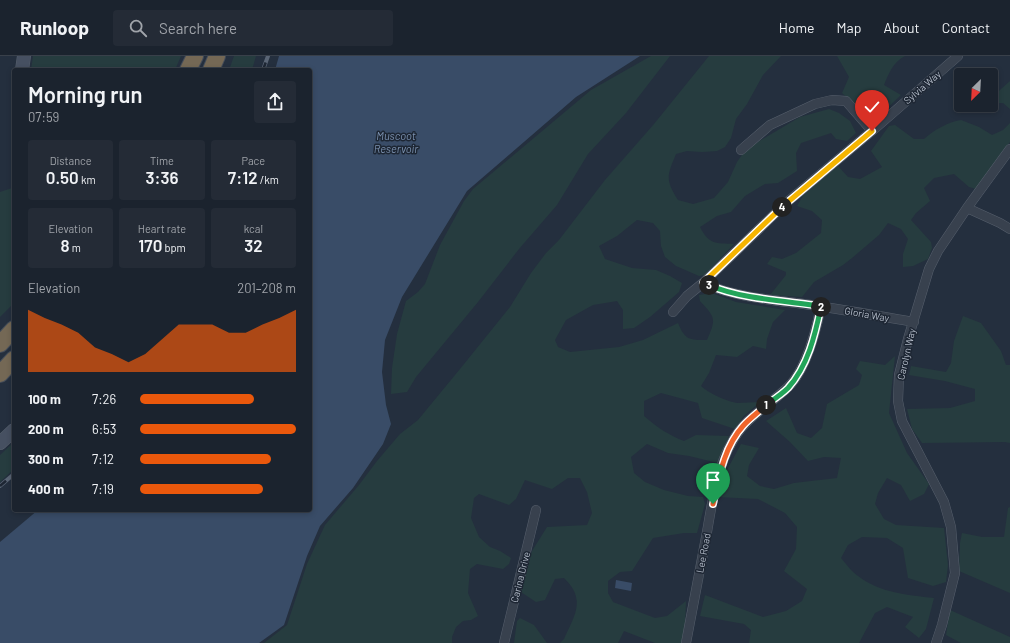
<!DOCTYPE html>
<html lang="en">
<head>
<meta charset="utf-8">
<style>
  :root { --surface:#1b232e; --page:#242b36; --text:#f1f3f6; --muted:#a0a4aa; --line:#39404a; --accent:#ea580c }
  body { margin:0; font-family:Barlow,sans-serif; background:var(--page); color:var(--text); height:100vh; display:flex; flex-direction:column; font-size:15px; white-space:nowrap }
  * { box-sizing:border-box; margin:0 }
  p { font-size:13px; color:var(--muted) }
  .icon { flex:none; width:22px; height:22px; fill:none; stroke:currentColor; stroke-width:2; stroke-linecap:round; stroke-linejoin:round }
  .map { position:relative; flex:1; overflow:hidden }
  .drawer { position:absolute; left:12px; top:12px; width:300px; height:444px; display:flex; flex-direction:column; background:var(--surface); border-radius:4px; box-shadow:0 2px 6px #0003,0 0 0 1px var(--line) }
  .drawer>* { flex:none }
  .needle { width:26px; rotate:204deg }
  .tools { position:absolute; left:954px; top:12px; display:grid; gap:8px }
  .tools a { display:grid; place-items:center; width:44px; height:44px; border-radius:4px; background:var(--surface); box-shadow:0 2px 6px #0003,0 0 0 1px var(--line); font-size:20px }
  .pin { position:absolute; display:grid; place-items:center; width:34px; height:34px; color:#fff; margin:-41px -17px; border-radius:50% 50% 50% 0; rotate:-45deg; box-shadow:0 0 4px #0007 }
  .pin .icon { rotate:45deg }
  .km { position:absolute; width:20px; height:20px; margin:-10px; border-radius:50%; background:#222; color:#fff; font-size:11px; line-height:20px; text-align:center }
  .round { display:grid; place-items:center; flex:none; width:42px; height:42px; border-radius:4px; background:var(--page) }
  .headline { display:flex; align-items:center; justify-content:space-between; height:68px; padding:0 16px }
  h1 { font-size:22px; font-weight:600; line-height:30px }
  .figures { display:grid; grid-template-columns:repeat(3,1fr); gap:6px; height:68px; padding:4px 16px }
  .figures div { display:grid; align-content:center; border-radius:4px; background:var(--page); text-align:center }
  .figures b { font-size:17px; font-weight:600 }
  .figures small { font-size:11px; font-weight:400 }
  .figures p { font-size:11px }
  .chart { height:112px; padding:8px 16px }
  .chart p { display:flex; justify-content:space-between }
  .chart svg { width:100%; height:72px; margin-top:4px; fill:var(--accent); opacity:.7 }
  ul { padding:0 16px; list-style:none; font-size:13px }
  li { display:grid; grid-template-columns:64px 48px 1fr; align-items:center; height:30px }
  li i { height:10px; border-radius:5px; background:var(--accent) }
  header { display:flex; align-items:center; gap:24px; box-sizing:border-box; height:56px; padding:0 20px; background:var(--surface); border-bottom:1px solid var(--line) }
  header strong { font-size:19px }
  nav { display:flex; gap:22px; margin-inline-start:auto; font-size:14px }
  .search { width:280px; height:36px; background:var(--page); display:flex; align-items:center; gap:10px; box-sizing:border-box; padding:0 14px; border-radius:4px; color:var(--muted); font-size:15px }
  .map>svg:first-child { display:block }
  .green { fill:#263c3f }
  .water { fill:#394c67 }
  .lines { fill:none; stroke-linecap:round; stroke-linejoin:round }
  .minor-casing { stroke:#565f6c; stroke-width:10 }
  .secondary-casing { stroke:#565f6c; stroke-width:14 }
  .motorway-casing { stroke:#434c59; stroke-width:18 }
  .minor { stroke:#38414e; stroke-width:9 }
  .secondary { stroke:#465061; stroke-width:13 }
  .motorway { stroke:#746855; stroke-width:16 }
  .rail-casing { stroke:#5a6575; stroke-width:4 }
  .rail { stroke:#1d2633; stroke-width:2.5; stroke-dasharray:8; stroke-linecap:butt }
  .split-1-casing { stroke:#fff; stroke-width:8 }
  .split-2-casing { stroke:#fff; stroke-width:8 }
  .split-3-casing { stroke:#fff; stroke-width:8 }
  .split-4-casing { stroke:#fff; stroke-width:8 }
  .split-5-casing { stroke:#fff; stroke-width:8 }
  .split-1 { stroke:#f0652b; stroke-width:5 }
  .split-2 { stroke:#22a559; stroke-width:5 }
  .split-3 { stroke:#22a559; stroke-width:5 }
  .split-4 { stroke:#f5b400; stroke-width:5 }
  .split-5 { stroke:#f5b400; stroke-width:5 }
  .labels { text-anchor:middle; stroke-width:3; stroke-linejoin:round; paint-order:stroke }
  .street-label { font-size:10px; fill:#b4bcc9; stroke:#1d2633 }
  .water-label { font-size:11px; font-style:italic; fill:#7c92b1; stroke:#1d2633 }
</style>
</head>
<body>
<header>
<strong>Runloop</strong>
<div class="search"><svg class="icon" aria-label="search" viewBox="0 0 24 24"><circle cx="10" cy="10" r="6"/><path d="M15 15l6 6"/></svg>Search here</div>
<nav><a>Home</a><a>Map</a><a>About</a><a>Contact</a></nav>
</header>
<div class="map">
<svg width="1010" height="587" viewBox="0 0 1010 587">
  <rect width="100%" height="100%" fill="#242f3e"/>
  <path class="green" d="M33,0H181L175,14H31Z
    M234,0H256L252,14H229Z
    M651,0H670L626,57L588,98L557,149L519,193L478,246L416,321L407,336L391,338L392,312L397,278L406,245L418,236L425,228L440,189L464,145L473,133L591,34Z
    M709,0H781L763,19L747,48L736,63L731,82L725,91L717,95L702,96L687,95L676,98C667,120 665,123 678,144L693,148L714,142L728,126L737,106L746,93L800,61L829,53L839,57L850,65L856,77L847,85L836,83L831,77L801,87L796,97L797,115L778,127L765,128L745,140L731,156L717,160L700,171C709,189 716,187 734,188L705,219L699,220L676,210L665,201L661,190L660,175L653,167L637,164L617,180L599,190L605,203L632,212L656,214L670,220L682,227L679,236L650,261L634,272L623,273V254L617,245L593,249L566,264L555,284L558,291L570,296L619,291L643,284L678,267C685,284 689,284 707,284C716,263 716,262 700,245L699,239L712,237L736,246L785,254L773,266L767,283L766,293L753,290L737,301L716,299L709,317L701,330C708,337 728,346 738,347C745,347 753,346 760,346L743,361L735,373L702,362L698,347L661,337L644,345V360C657,371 668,379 684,385L696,379L729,380L718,407L689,400L668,397L647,388L631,401L634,417L645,426L664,434L688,440L703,441L705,448L697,477H684L653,482L632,515L620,516L608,525V537L613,546L655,562L667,560L686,545L685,572L681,587H655L624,575L618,587H560L564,583C569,571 580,554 576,541C575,534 569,527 564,522L555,523L545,544L536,546L521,536L523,524L532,495L547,471L587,469L592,457L587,436L580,422H568L552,433L525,424L516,443L509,449L479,438L474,442L471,462L479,481L490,491L500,495L511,502L509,508L503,513L477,508L470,513L468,537L478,560L471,564L463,565L456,571L452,581V587H264L287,569L307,508L325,469L359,429L377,405L400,378L418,364L460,313L510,251L531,217L546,197L559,184L605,124L654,68Z
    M837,0H905C893,6 889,17 884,29L901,39L877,62L874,63L866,59L842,37L849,21Z
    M1010,25V53L1003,47H993L991,42Z
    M961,64L979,71L992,79L1003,74L1010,67V86L976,133L969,131L954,118L934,122L924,132L930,145L916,157L911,164L931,186L932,192L928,203L913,210L903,211V198L908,183L901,173L888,167L879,179L852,202L843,209L814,226L802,241L770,239L786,219V216L767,208L772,201L782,203L796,197L821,177L822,164L812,155L797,150L805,136L838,110L848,121L860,123L882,111L871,95L889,70L895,69L914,83H924C934,74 948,66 961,64Z
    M12,132H14V247L0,261V136Z
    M963,260L981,267L1001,295L1006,309H1010V387L1005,386L922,387L912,373L907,353L950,352L975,345V333L945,325L909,319L911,310L946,316L951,307L954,285Z
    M895,300L889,357L907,397L929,428L924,438L910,445L901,429L887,422L878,437L875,448L884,463L896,469L944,472L948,509L946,526L933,530L908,522L903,492L887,482L862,481L848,489L841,502C846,508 852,516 858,520C880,537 908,539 934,542L926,573L919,582L905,571L913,561L887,551L875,557L859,587H749L751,574L744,568L700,560L705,539L763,561L786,555L802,545L807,533L784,515L796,493L797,471L785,457L758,443L717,441L727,414L741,388L759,392L749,409L747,420L760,430L774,433L794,427L837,422L841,402L824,401L808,405L790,386L766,365L786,352L797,377L811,382L822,372L827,348L859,329L862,319L856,313L860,305L885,309Z
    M14,386V413L0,426V399Z
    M1010,451V537L959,515L960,487L962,477L982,481H1004L1008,452Z
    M950,554L1010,581V587H961L946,579Z
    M520,562L534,569L547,587H514L517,565Z"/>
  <path class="water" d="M279,0H640L576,41L467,135L402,241L385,284L382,316L386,349L391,368L383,388L353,432L320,470L307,500L284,569L259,587H0V486L38,454H310V14H275Z
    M616,524L632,527L631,535L615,532Z"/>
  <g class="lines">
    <defs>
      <path id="minor" d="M741,94L770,69L815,48L832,44L846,45L872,75
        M967,152L1000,167L1010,173
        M703,227C737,242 775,244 811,249C845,254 879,260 914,266
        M673,256L687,240L703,227L786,147L872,75L958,0
        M504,587L536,454
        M686,587C693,550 700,513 707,476C712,447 717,411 732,386C744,363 768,350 786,333C806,316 816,275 821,250
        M936,587L942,569L955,517L951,471L944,446L902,365L898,345L899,319L908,283L929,213L938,195L967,152L1010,93"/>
      <path id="secondary" d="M22,14L24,0
        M0,387L14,374"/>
      <path id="motorway" d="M188,14L195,0
        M211,14L217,0
        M0,288L14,273
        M0,318L14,303"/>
    </defs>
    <use href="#minor" class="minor-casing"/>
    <use href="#secondary" class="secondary-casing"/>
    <use href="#motorway" class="motorway-casing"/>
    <use href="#minor" class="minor"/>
    <use href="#secondary" class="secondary"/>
    <use href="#motorway" class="motorway"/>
    <defs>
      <path id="rail" d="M263,14L268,0
        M0,430L14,418"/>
    </defs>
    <use href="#rail" class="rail-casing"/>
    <use href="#rail" class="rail"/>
  </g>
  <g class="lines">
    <defs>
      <path id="split-1" d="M713,448C719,421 724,391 743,370C750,362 759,356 766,349"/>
      <path id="split-2" d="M766,349C773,344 782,338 788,332C808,310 815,279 821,251"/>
      <path id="split-3" d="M709,229C740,243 787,245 821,250V251"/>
      <path id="split-4" d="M709,229L703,227L782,151"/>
      <path id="split-5" d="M782,151L872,75"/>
    </defs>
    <use href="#split-1" class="split-1-casing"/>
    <use href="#split-2" class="split-2-casing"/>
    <use href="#split-3" class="split-3-casing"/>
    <use href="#split-4" class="split-4-casing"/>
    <use href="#split-5" class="split-5-casing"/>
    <use href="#split-1" class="split-1"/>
    <use href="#split-2" class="split-2"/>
    <use href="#split-3" class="split-3"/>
    <use href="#split-4" class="split-4"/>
    <use href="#split-5" class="split-5"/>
  </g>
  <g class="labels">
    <g class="street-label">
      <text transform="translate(922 31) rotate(-41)" y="4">Sylvia Way</text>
      <text transform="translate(867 258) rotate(10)" y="4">Gloria Way</text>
      <text transform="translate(906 298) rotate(-77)" y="4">Carolyn Way</text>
      <text transform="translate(703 497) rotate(-79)" y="4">Lee Road</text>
      <text transform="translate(520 521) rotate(-76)" y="4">Carina Drive</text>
    </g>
    <g class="water-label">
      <text x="396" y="84">Muscoot<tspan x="396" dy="13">Reservoir</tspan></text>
    </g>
  </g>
</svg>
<div class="tools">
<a><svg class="needle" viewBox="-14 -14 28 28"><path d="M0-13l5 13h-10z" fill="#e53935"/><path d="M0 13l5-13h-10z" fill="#a0a4aa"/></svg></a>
</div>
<div class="pin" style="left:713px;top:448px;background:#1e9e55"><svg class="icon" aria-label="arrive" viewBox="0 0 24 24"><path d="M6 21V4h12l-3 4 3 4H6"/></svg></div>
<div class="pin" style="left:872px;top:75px;background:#d93025"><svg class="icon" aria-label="check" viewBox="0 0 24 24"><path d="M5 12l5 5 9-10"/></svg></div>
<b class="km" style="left:766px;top:349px">1</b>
<b class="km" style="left:821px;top:251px">2</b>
<b class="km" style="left:709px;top:229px">3</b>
<b class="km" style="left:782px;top:151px">4</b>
<section class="drawer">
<div class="headline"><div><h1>Morning run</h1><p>07:59</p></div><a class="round"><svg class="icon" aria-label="share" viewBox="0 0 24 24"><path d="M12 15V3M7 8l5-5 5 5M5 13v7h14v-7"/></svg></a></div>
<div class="figures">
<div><p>Distance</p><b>0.50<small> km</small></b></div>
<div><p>Time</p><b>3:36</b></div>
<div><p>Pace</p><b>7:12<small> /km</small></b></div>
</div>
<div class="figures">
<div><p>Elevation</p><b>8<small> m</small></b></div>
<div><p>Heart rate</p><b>170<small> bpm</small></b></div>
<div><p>kcal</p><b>32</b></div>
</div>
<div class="chart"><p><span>Elevation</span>201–208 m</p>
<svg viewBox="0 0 160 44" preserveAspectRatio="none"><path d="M0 44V6L10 11L20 15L30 20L40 29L50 33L60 38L70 33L80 24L90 15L100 15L110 15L120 20L130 20L140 15L150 11L160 6V44z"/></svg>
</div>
<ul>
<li><b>100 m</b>7:26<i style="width:73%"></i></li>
<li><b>200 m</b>6:53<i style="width:100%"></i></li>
<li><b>300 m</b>7:12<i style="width:84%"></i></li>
<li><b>400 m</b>7:19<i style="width:79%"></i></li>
</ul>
</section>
</div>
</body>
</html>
